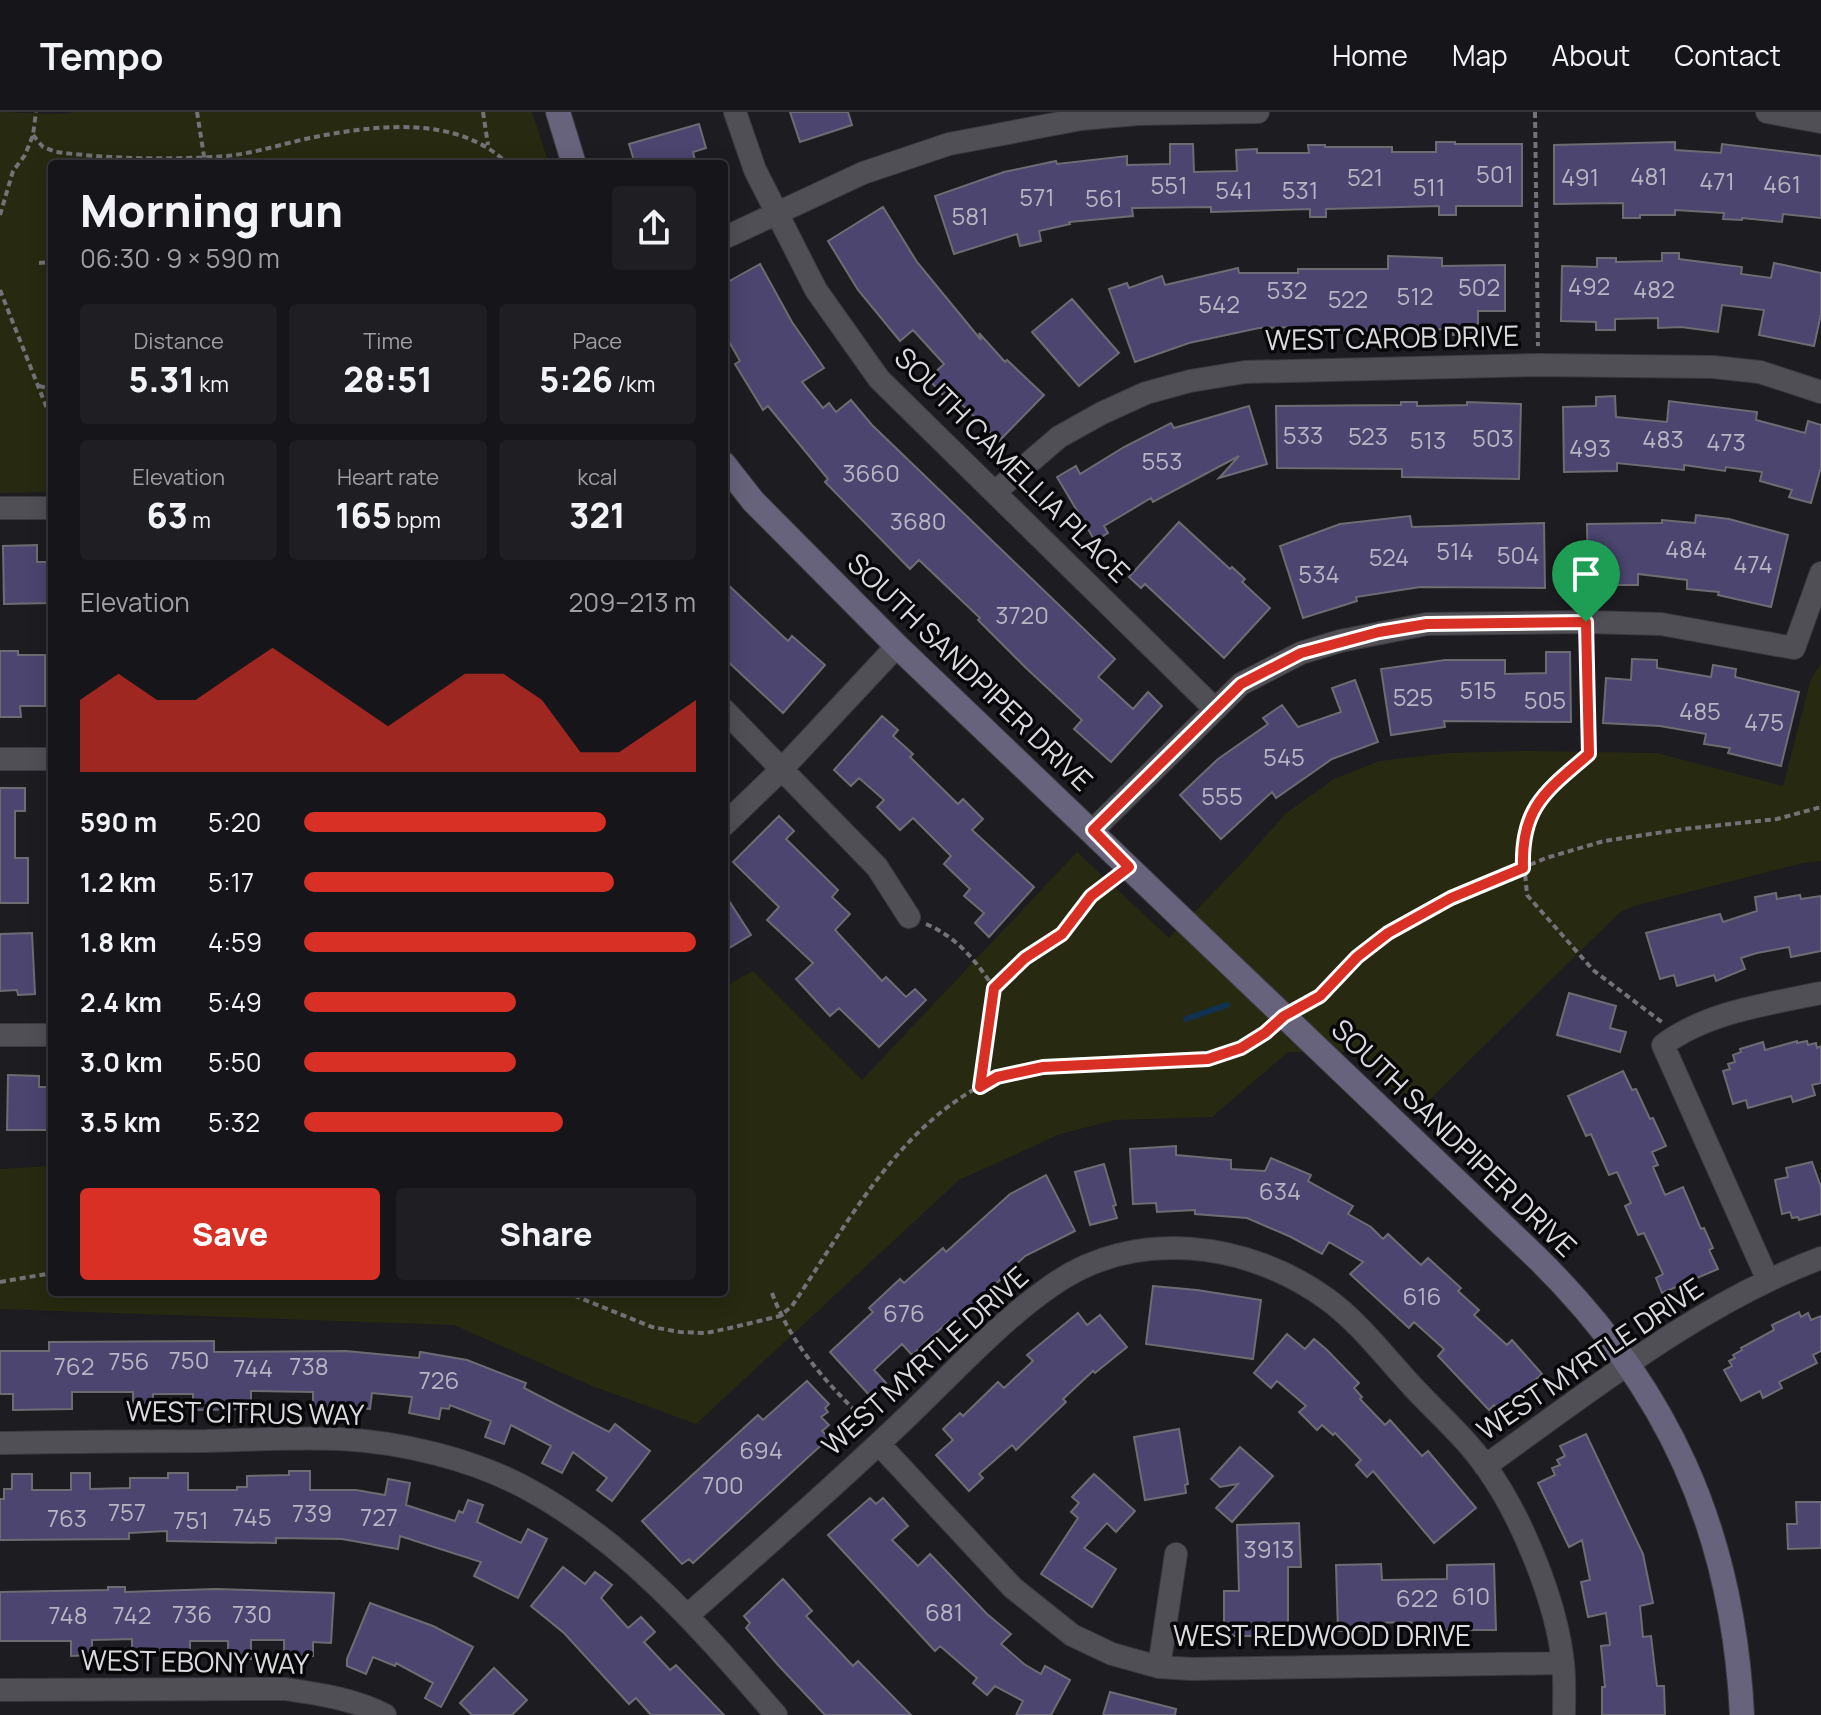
<!DOCTYPE html>
<html lang="en">
<head>
<meta charset="utf-8">
<style>
  :root { --surface:#161519; --page:#1f1e22; --text:#f1f3f6; --muted:#9e9fa2; --line:#353438; --accent:#d93025 }
  body { margin:0; font-family:Manrope,sans-serif; background:var(--page); color:var(--text); height:100vh; display:flex; flex-direction:column; font-size:30px; white-space:nowrap }
  * { box-sizing:border-box; margin:0 }
  p { font-size:26px; color:var(--muted) }
  .icon { flex:none; width:44px; height:44px; fill:none; stroke:currentColor; stroke-width:2; stroke-linecap:round; stroke-linejoin:round }
  .map { position:relative; flex:1; overflow:hidden }
  .sheet { position:absolute; left:48px; top:48px; width:680px; height:1136px; display:flex; flex-direction:column; background:var(--surface); border-radius:8px; box-shadow:0 4px 20px #0003,0 0 0 2px var(--line) }
  .sheet>* { flex:none }
  .pin { position:absolute; display:grid; place-items:center; width:68px; height:68px; color:#fff; margin:-82px -34px; border-radius:50% 50% 50% 0; rotate:-45deg; box-shadow:0 0 8px #0007 }
  .pin .icon { rotate:45deg }
  .round { display:grid; place-items:center; flex:none; width:84px; height:84px; border-radius:8px; background:var(--page) }
  .overview { display:flex; align-items:center; justify-content:space-between; height:136px; padding:0 32px }
  h1 { font-size:44px; font-weight:800; line-height:60px }
  .figures { display:grid; grid-template-columns:repeat(3,1fr); gap:12px; height:136px; padding:8px 32px }
  .figures div { display:grid; align-content:center; border-radius:8px; background:var(--page); text-align:center }
  .figures b { font-size:34px; font-weight:800 }
  .figures small { font-size:22px; font-weight:400 }
  .figures p { font-size:22px }
  .chart { height:224px; padding:16px 32px }
  .chart p { display:flex; justify-content:space-between }
  .chart svg { width:100%; height:144px; margin-top:8px; fill:var(--accent); opacity:.7 }
  .cta { display:flex; gap:16px; margin-top:auto; padding:16px 32px }
  .cta a { flex:1; height:92px; border-radius:8px; background:var(--accent); color:#fff; font-size:32px; font-weight:800; line-height:92px; text-align:center }
  .cta a+a { background:var(--page); color:var(--text) }
  ul { padding:0 32px; list-style:none; font-size:26px }
  li { display:grid; grid-template-columns:128px 96px 1fr; align-items:center; height:60px }
  li i { height:20px; border-radius:10px; background:var(--accent) }
  header { display:flex; align-items:center; gap:48px; box-sizing:border-box; height:112px; padding:0 40px; background:var(--surface); border-bottom:2px solid var(--line) }
  header strong { font-size:38px }
  nav { display:flex; gap:44px; margin-inline-start:auto; font-size:28px }
  .map>svg:first-child { display:block }
  .green { fill:#272a10 }
  .lines { fill:none; stroke-linecap:round; stroke-linejoin:round }
  .stream { stroke:#113152; stroke-width:6 }
  .building { fill:#4b456f; stroke:#6d6c73; stroke-width:2 }
  .street-casing { stroke:#3a3a3e; stroke-width:24 }
  .secondary-casing { stroke:#3a3a3e; stroke-width:26 }
  .path { stroke:#737377; stroke-width:4; stroke-dasharray:6 4; stroke-linecap:butt }
  .street { stroke:#4f4f55; stroke-width:22 }
  .secondary { stroke:#68637c; stroke-width:24 }
  .route-casing { stroke:#fff; stroke-width:16 }
  .route { stroke:#d93025; stroke-width:10 }
  .labels { text-anchor:middle; stroke-width:7; stroke-linejoin:round; paint-order:stroke }
  .number-label { font-size:24px; fill:#b6b5c2 }
  .street-label { font-size:28px; fill:#dadade; stroke:#070709 }
</style>
</head>
<body>
<header>
<strong>Tempo</strong>
<nav><a>Home</a><a>Map</a><a>About</a><a>Contact</a></nav>
</header>
<div class="map">
<svg width="1821" height="1603" viewBox="0 0 1821 1603">
  <rect width="100%" height="100%" fill="#1d1c21"/>
  <path class="green" d="M0,0C26,0 49,4 74,0H532L549,52H52V380L0,381Z
    M1821,551V749L1803,751L1634,794L1620,800L1418,999L1353,940H1288L1212,1005L1115,1008L1060,1022L959,1068L696,1312L592,1274L454,1213L0,1197V1057L52,1054V1180H724V875L753,859L862,968L1077,740L1169,826L1243,750L1285,702L1334,667L1380,649L1448,641L1527,639L1657,641L1783,674L1811,567Z"/>
  <g class="lines">
    <path class="stream" d="M1186,907L1227,893"/>
  </g>
  <path class="building" d="M790,0H848L852,13L800,30Z
    M699,12L706,36L693,40L696,52H635L629,32Z
    M1436,30H1455V32H1522V94H1456V103H1439V94L1326,97V105H1310V97L1211,100V95L1132,96L1133,104L1069,110L1070,112L1039,119L1041,129L1020,134L1017,122L954,142L935,84L1004,60L1056,49L1057,52L1127,44V53L1170,52V32H1193L1194,60L1237,59L1236,38L1257,37V41H1309L1308,33H1325V35H1392V40H1436Z
    M1675,30V38L1721,41L1722,32L1821,44V106L1783,102L1782,110L1742,106V108L1723,107L1724,101L1675,98V103H1640V106H1623V91L1554,92V33Z
    M883,95L917,150L981,228L979,221L1005,250L1007,248L1044,283L999,329L948,279L943,283L928,267L944,252L913,218L900,229L858,178L828,129Z
    M1662,141H1679V147L1742,155L1741,162L1771,166L1774,151L1821,161V202L1814,234L1759,223L1764,198L1722,193L1718,220L1681,215L1658,216V206L1615,207V218H1596V210L1561,209L1562,154L1597,155V146H1616V150L1662,149Z
    M1388,144L1442,146V154L1505,153V199H1478V223H1453V217L1312,220V224H1293V215L1259,216L1189,231L1135,250L1109,177L1127,171L1129,176L1162,164L1165,173L1238,156L1239,161H1298V157H1388Z
    M760,152L792,210L824,256L802,270L823,296L829,291L836,300L851,288L872,313L1115,547L1098,565L1133,597L1148,580L1162,594L1111,650L1074,617L1082,608L1026,556L978,508L980,506L919,448L910,457L825,370L828,367L768,294L763,298L735,252L740,249L724,221V172Z
    M1072,187L1119,241L1079,274L1032,220Z
    M1615,284L1616,305L1667,310L1669,289L1757,300L1756,308L1805,321L1808,309L1821,313V355L1811,391L1789,385L1792,378L1760,369L1762,360L1726,355L1725,359L1684,353V358L1617,351V359L1564,360L1563,295L1596,294V285Z
    M1401,290H1417V294L1467,293V290L1521,292L1519,367L1402,365V357L1277,356L1276,294L1401,293Z
    M1249,294L1267,352L1219,366L1239,344L1153,390L1151,386L1104,414L1108,421L1095,429L1057,365L1076,354L1080,362L1124,335L1171,311L1174,316Z
    M1696,403L1729,407L1788,423L1771,495L1718,483L1719,480L1687,477V468L1638,462V473H1588L1587,412L1662,411V408L1695,411Z
    M1410,404L1412,415L1544,411L1545,476L1420,475L1356,485L1357,489L1303,506L1280,434L1340,412Z
    M1179,410L1230,457L1232,455L1245,467L1242,470L1270,496L1224,546L1145,472L1141,476L1129,465Z
    M37,433V450H51L52,491L4,492L3,434Z
    M724,469L788,529L792,524L825,553L783,601L724,546Z
    M0,539H18V543H45V594H20L21,605H0Z
    M1546,540H1570L1571,610L1444,609L1445,615L1391,623L1381,557L1445,548H1505V562L1546,561Z
    M1632,547L1657,548V556L1711,565L1713,553L1736,557L1735,565L1799,580L1781,654L1728,641L1730,636L1704,632L1706,622L1660,614L1603,611L1606,566L1631,568Z
    M1355,568L1378,630L1332,647L1276,686L1272,680L1221,727L1180,683L1218,647L1268,612L1263,606L1282,593L1298,615L1341,600L1332,576Z
    M882,604L898,618L893,624L913,642L910,645L958,692L963,687L983,707L972,718L1034,775L989,825L975,811L984,801L964,784L970,777L944,752L951,744L913,706L900,718L877,695L884,688L859,666L851,674L834,658Z
    M0,676H25V699H15V746H28V791H0Z
    M779,704L794,719L786,727L838,778L832,785L850,802L835,818L882,869L886,865L906,885L915,877L926,888L879,935L839,896L830,904L796,867L813,851L767,808L779,795L733,750Z
    M724,781L751,823L724,839Z
    M1776,781L1777,787L1800,783L1801,787L1821,784V839L1791,845L1789,835L1757,841L1741,846L1745,857L1716,869L1714,863L1677,874L1674,863L1660,867L1646,821L1720,802L1723,810L1757,799L1755,785Z
    M32,821L35,882L18,883L17,878L0,879V822Z
    M1569,881L1616,894L1610,916L1626,920L1620,940L1557,923Z
    M1797,929V931L1807,929L1808,933L1816,931L1817,936L1821,934V971L1812,973L1815,983L1793,990L1791,984L1748,996L1746,988L1733,992L1723,959L1730,957L1728,952L1735,950L1733,943L1741,940L1740,937L1763,930L1765,938Z
    M1623,959L1632,978L1636,977L1650,1007L1653,1006L1666,1034L1652,1040L1658,1053L1653,1055L1665,1083L1683,1075L1701,1117L1704,1116L1713,1136L1709,1138L1718,1157L1662,1181L1656,1166L1663,1162L1644,1121L1638,1123L1625,1094L1631,1091L1617,1060L1609,1063L1591,1022L1586,1024L1568,984Z
    M8,963L39,964V975H52V1018H7Z
    M1176,1034V1043L1231,1048V1057L1265,1059L1271,1046L1311,1063L1308,1069L1353,1094L1348,1102L1371,1115L1383,1127L1388,1122L1421,1153L1428,1146L1461,1176L1458,1179L1479,1198L1474,1203L1507,1233L1512,1228L1542,1262L1499,1299L1494,1293L1489,1298L1438,1244L1444,1237L1414,1210L1409,1216L1350,1162L1363,1150L1329,1130L1322,1142L1291,1125L1247,1106L1195,1102V1098L1157,1100L1156,1091L1133,1092L1130,1037Z
    M1812,1050L1821,1075V1102L1799,1108L1798,1105L1792,1106L1790,1100L1782,1102L1775,1068L1788,1065L1786,1056Z
    M1104,1052L1116,1093L1113,1094L1117,1106L1090,1113L1075,1060Z
    M1046,1063L1075,1119L1025,1144L953,1213L949,1209L912,1243L902,1232L874,1258L886,1271L871,1285L830,1240L873,1200L869,1196L900,1167L904,1171L943,1136L946,1140L1010,1082Z
    M1153,1174L1197,1178L1261,1188L1253,1247L1146,1232Z
    M1799,1200L1801,1205L1808,1201L1811,1208L1821,1204V1239L1813,1243L1817,1251L1779,1270L1782,1276L1763,1286L1760,1279L1741,1289L1724,1258L1732,1254L1729,1249L1735,1246L1733,1243L1742,1238L1741,1236L1774,1218L1772,1213Z
    M1078,1201L1087,1213L1100,1203L1127,1235L1095,1261L1093,1259L1063,1287L1066,1290L1016,1338L1012,1333L979,1362L983,1366L969,1379L936,1343L953,1328L943,1317L960,1301L963,1304L998,1270L1004,1276L1033,1249L1027,1243Z
    M1287,1222L1305,1237L1314,1227L1327,1238L1359,1271L1354,1276L1362,1285L1360,1287L1385,1313L1390,1308L1422,1344L1428,1339L1476,1396L1434,1431L1373,1359L1367,1365L1356,1353L1361,1348L1335,1321L1333,1323L1322,1313L1317,1318L1299,1300L1306,1294L1277,1269L1271,1276L1254,1261Z
    M214,1229V1240L346,1239L419,1246L420,1240L467,1248L526,1271L524,1276L609,1320L615,1312L650,1339L612,1389L597,1378L607,1366L573,1340L562,1361L542,1351L551,1334L511,1313L504,1332L485,1325L491,1309L450,1293L449,1297L441,1296L439,1307L409,1301L412,1285L372,1281L370,1297L332,1294V1296H313V1280L251,1279V1297L193,1298V1282H153V1298H133V1280H72V1297L13,1298V1282H0V1239H49V1230Z
    M807,1269L829,1292L825,1296L828,1300L821,1305L829,1313L822,1319L829,1326L693,1451L689,1447L682,1452L642,1409L758,1303L763,1308Z
    M1179,1317L1188,1372L1185,1373L1186,1381L1145,1388L1134,1325Z
    M1586,1322L1643,1442L1653,1491L1640,1494L1643,1525L1651,1524L1657,1574H1664L1665,1603H1602V1575H1605L1601,1534L1610,1533L1606,1501L1588,1505L1581,1470L1590,1468L1582,1428L1569,1435L1538,1371L1555,1363L1552,1356L1560,1353L1557,1348L1565,1344L1560,1334Z
    M1240,1335L1273,1364L1232,1410L1216,1396L1238,1372L1220,1375L1211,1367Z
    M289,1359H310V1378H356L385,1383L388,1367L410,1371L406,1393L455,1409L459,1399L463,1401L468,1388L483,1393L477,1410L521,1431L528,1417L547,1427L518,1486L474,1464L481,1450L400,1424L398,1437L342,1427L276,1426V1431L167,1429V1419L129,1421V1427L0,1428V1387H4V1377H12V1362H32V1378H71V1361H90V1377L130,1376V1366H168V1361H188V1378H237V1375H247V1364L289,1363Z
    M1094,1362L1135,1399L1116,1420L1107,1411L1084,1436L1116,1457L1092,1495L1041,1462L1078,1406L1071,1400L1079,1391L1072,1385Z
    M870,1386L876,1392L883,1386L908,1414L892,1428L918,1454L930,1442L987,1502L1011,1522L1001,1532L1024,1552L1041,1562L1045,1554L1070,1568L1051,1603H1016L1023,1589L995,1574L987,1583L973,1571L977,1566L940,1534L935,1539L828,1423Z
    M1796,1390H1821V1436L1788,1437L1787,1412H1797Z
    M1299,1411L1301,1455H1288V1524H1232V1514H1224V1479H1239L1237,1413Z
    M1381,1452L1382,1468L1447,1467V1453L1494,1452L1496,1518H1411V1510L1374,1511V1518L1338,1519L1336,1453Z
    M563,1455L585,1472L595,1460L612,1473L601,1486L628,1516L641,1505L655,1520L644,1530L670,1558L676,1553L724,1603H651L636,1586L629,1592L564,1521L531,1494Z
    M783,1467L812,1499L806,1504L853,1554L858,1549L911,1603H825L778,1553L746,1516L750,1511L744,1504Z
    M108,1475H125V1480L216,1477L334,1481L331,1531L313,1530V1544L284,1543V1528H251V1547H228V1529H190V1546H168V1539L132,1540V1527L92,1528V1543L71,1544V1529H0V1480L108,1478Z
    M370,1491L433,1514L473,1535L441,1595L425,1586L433,1571L396,1551L395,1554L373,1545L366,1562L347,1554V1547Z
    M494,1556L527,1588L512,1603H472L460,1591Z
    M1110,1580L1176,1597L1175,1603H1103Z"/>
  <g class="lines">
    <defs>
      <path id="street" d="M735,0L755,58L816,178L879,267L1215,597
        M1767,0L1821,10
        M724,126L863,61L949,32L1081,7L1137,2L1258,0
        M995,380L1059,325L1102,301L1146,281L1190,269L1245,260L1539,253L1713,255L1760,260L1821,280
        M0,396H52
        M724,598L877,755L909,805
        M0,647H52
        M724,713L783,656L897,534
        M1093,718L1241,572L1301,541L1340,529L1427,512L1586,510L1661,512L1794,536L1821,461
        M0,923H52
        M1767,1166L1663,933C1707,900 1768,892 1821,881
        M0,1331C69,1330 137,1329 206,1329C250,1328 295,1325 340,1327C401,1330 472,1347 526,1376C627,1430 702,1518 776,1603
        M879,1332L1013,1476L1072,1523L1112,1542L1159,1555L1192,1557L1563,1551
        M1485,1354C1591,1279 1700,1191 1821,1146
        M688,1503C762,1438 837,1372 908,1304C954,1260 998,1211 1051,1174C1134,1115 1247,1129 1327,1187C1359,1210 1386,1246 1413,1275C1437,1301 1466,1326 1486,1355C1522,1405 1557,1491 1563,1552C1565,1568 1564,1586 1564,1603
        M1159,1555L1176,1442
        M0,1578L285,1577C319,1582 354,1587 385,1603"/>
      <path id="secondary" d="M558,0L574,52
        M724,352L753,389L897,534L1534,1143C1667,1272 1733,1418 1742,1603"/>
    </defs>
    <use href="#street" class="street-casing"/>
    <use href="#secondary" class="secondary-casing"/>
    <path class="path" d="M197,0L204,44L201,52
      M483,0L488,33
      M1535,0L1538,234
      M33,23L43,35L56,40C111,47 171,48 227,44C255,41 282,32 310,26C375,13 457,2 508,52
      M0,103L13,59L25,43L33,23L36,0
      M39,151L52,150
      M0,178L50,304L52,325
      M39,274L52,277
      M1586,529L1589,642L1546,678L1535,696L1522,727L1527,783L1593,858L1663,911
      M926,812C957,825 976,849 994,876L980,975
      M995,875L1025,846L1062,822L1091,784L1111,769
      M1303,893L1320,884L1357,845L1388,821L1451,786L1546,746L1604,729L1684,717L1777,707L1821,695
      M0,1170L52,1161
      M565,1180L652,1215L680,1220L706,1221L730,1216L780,1204L792,1194C848,1111 899,1011 994,967C1003,962 1014,962 1024,960C1096,944 1214,969 1270,917
      M772,1181C792,1235 830,1275 871,1314"/>
    <use href="#street" class="street"/>
    <use href="#secondary" class="secondary"/>
  </g>
  <g class="lines">
    <defs>
      <path id="route" d="M1586,510L1589,642C1546,679 1521,695 1523,756L1451,786L1388,821L1357,845L1320,884L1284,904L1265,921L1241,936L1208,947L1043,955L997,965L980,975L994,876L1025,846L1062,822L1091,784L1129,755L1093,718L1241,572L1301,541L1379,520L1427,512Z"/>
    </defs>
    <use href="#route" class="route-casing"/>
    <use href="#route" class="route"/>
  </g>
  <g class="labels">
    <g class="number-label">
      <text x="1495" y="71">501</text>
      <text x="1649" y="73">481</text>
      <text x="1365" y="74">521</text>
      <text x="1580" y="74">491</text>
      <text x="1717" y="78">471</text>
      <text x="1782" y="81">461</text>
      <text x="1169" y="82">551</text>
      <text x="1429" y="84">511</text>
      <text x="1234" y="87">541</text>
      <text x="1300" y="87">531</text>
      <text x="1037" y="94">571</text>
      <text x="1104" y="95">561</text>
      <text x="970" y="113">581</text>
      <text x="1589" y="183">492</text>
      <text x="1479" y="184">502</text>
      <text x="1654" y="186">482</text>
      <text x="1287" y="187">532</text>
      <text x="1415" y="193">512</text>
      <text x="1348" y="196">522</text>
      <text x="1219" y="201">542</text>
      <text x="1303" y="332">533</text>
      <text x="1368" y="333">523</text>
      <text x="1493" y="335">503</text>
      <text x="1663" y="336">483</text>
      <text x="1428" y="337">513</text>
      <text x="1726" y="339">473</text>
      <text x="1590" y="345">493</text>
      <text x="1162" y="358">553</text>
      <text x="871" y="370">3660</text>
      <text x="918" y="418">3680</text>
      <text x="1686" y="446">484</text>
      <text x="1455" y="448">514</text>
      <text x="1518" y="452">504</text>
      <text x="1389" y="454">524</text>
      <text x="1753" y="461">474</text>
      <text x="1319" y="471">534</text>
      <text x="1022" y="512">3720</text>
      <text x="1478" y="587">515</text>
      <text x="1413" y="594">525</text>
      <text x="1545" y="597">505</text>
      <text x="1700" y="608">485</text>
      <text x="1764" y="619">475</text>
      <text x="1284" y="654">545</text>
      <text x="1222" y="693">555</text>
      <text x="1280" y="1088">634</text>
      <text x="1422" y="1193">616</text>
      <text x="904" y="1210">676</text>
      <text x="189" y="1257">750</text>
      <text x="129" y="1258">756</text>
      <text x="74" y="1263">762</text>
      <text x="309" y="1263">738</text>
      <text x="253" y="1265">744</text>
      <text x="439" y="1277">726</text>
      <text x="761" y="1347">694</text>
      <text x="723" y="1382">700</text>
      <text x="127" y="1409">757</text>
      <text x="312" y="1410">739</text>
      <text x="252" y="1414">745</text>
      <text x="379" y="1414">727</text>
      <text x="67" y="1415">763</text>
      <text x="191" y="1417">751</text>
      <text x="1269" y="1446">3913</text>
      <text x="1471" y="1493">610</text>
      <text x="1417" y="1495">622</text>
      <text x="944" y="1509">681</text>
      <text x="192" y="1511">736</text>
      <text x="252" y="1511">730</text>
      <text x="68" y="1512">748</text>
      <text x="132" y="1512">742</text>
    </g>
    <g class="street-label">
      <text transform="translate(1392 226) rotate(-1)" y="10">WEST CAROB DRIVE</text>
      <text transform="translate(1012 353) rotate(45)" y="10">SOUTH CAMELLIA PLACE</text>
      <text transform="translate(970 560) rotate(44)" y="10">SOUTH SANDPIPER DRIVE</text>
      <text transform="translate(1454 1026) rotate(44)" y="10">SOUTH SANDPIPER DRIVE</text>
      <text transform="translate(1590 1247) rotate(-34)" y="10">WEST MYRTLE DRIVE</text>
      <text transform="translate(925 1249) rotate(-42)" y="10">WEST MYRTLE DRIVE</text>
      <text transform="translate(245 1301) rotate(1)" y="10">WEST CITRUS WAY</text>
      <text x="1322" y="1534">WEST REDWOOD DRIVE</text>
      <text transform="translate(195 1550) rotate(1)" y="10">WEST EBONY WAY</text>
    </g>
  </g>
</svg>
<div class="pin" style="left:1586px;top:510px;background:#1e9e55"><svg class="icon" aria-label="arrive" viewBox="0 0 24 24"><path d="M6 21V4h12l-3 4 3 4H6"/></svg></div>
<section class="sheet">
<div class="overview"><div><h1>Morning run</h1><p>06:30 · 9 × 590 m</p></div><a class="round"><svg class="icon" aria-label="share" viewBox="0 0 24 24"><path d="M12 15V3M7 8l5-5 5 5M5 13v7h14v-7"/></svg></a></div>
<div class="figures">
<div><p>Distance</p><b>5.31<small> km</small></b></div>
<div><p>Time</p><b>28:51</b></div>
<div><p>Pace</p><b>5:26<small> /km</small></b></div>
</div>
<div class="figures">
<div><p>Elevation</p><b>63<small> m</small></b></div>
<div><p>Heart rate</p><b>165<small> bpm</small></b></div>
<div><p>kcal</p><b>321</b></div>
</div>
<div class="chart"><p><span>Elevation</span>209–213 m</p>
<svg viewBox="0 0 160 44" preserveAspectRatio="none"><path d="M0 44V22L10 14L20 22L30 22L40 14L50 6L60 14L70 22L80 30L90 22L100 14L110 14L120 22L130 38L140 38L150 30L160 22V44z"/></svg>
</div>
<ul>
<li><b>590 m</b>5:20<i style="width:77%"></i></li>
<li><b>1.2 km</b>5:17<i style="width:79%"></i></li>
<li><b>1.8 km</b>4:59<i style="width:100%"></i></li>
<li><b>2.4 km</b>5:49<i style="width:54%"></i></li>
<li><b>3.0 km</b>5:50<i style="width:54%"></i></li>
<li><b>3.5 km</b>5:32<i style="width:66%"></i></li>
</ul>
<div class="cta"><a>Save</a><a>Share</a></div>
</section>
</div>
</body>
</html>
